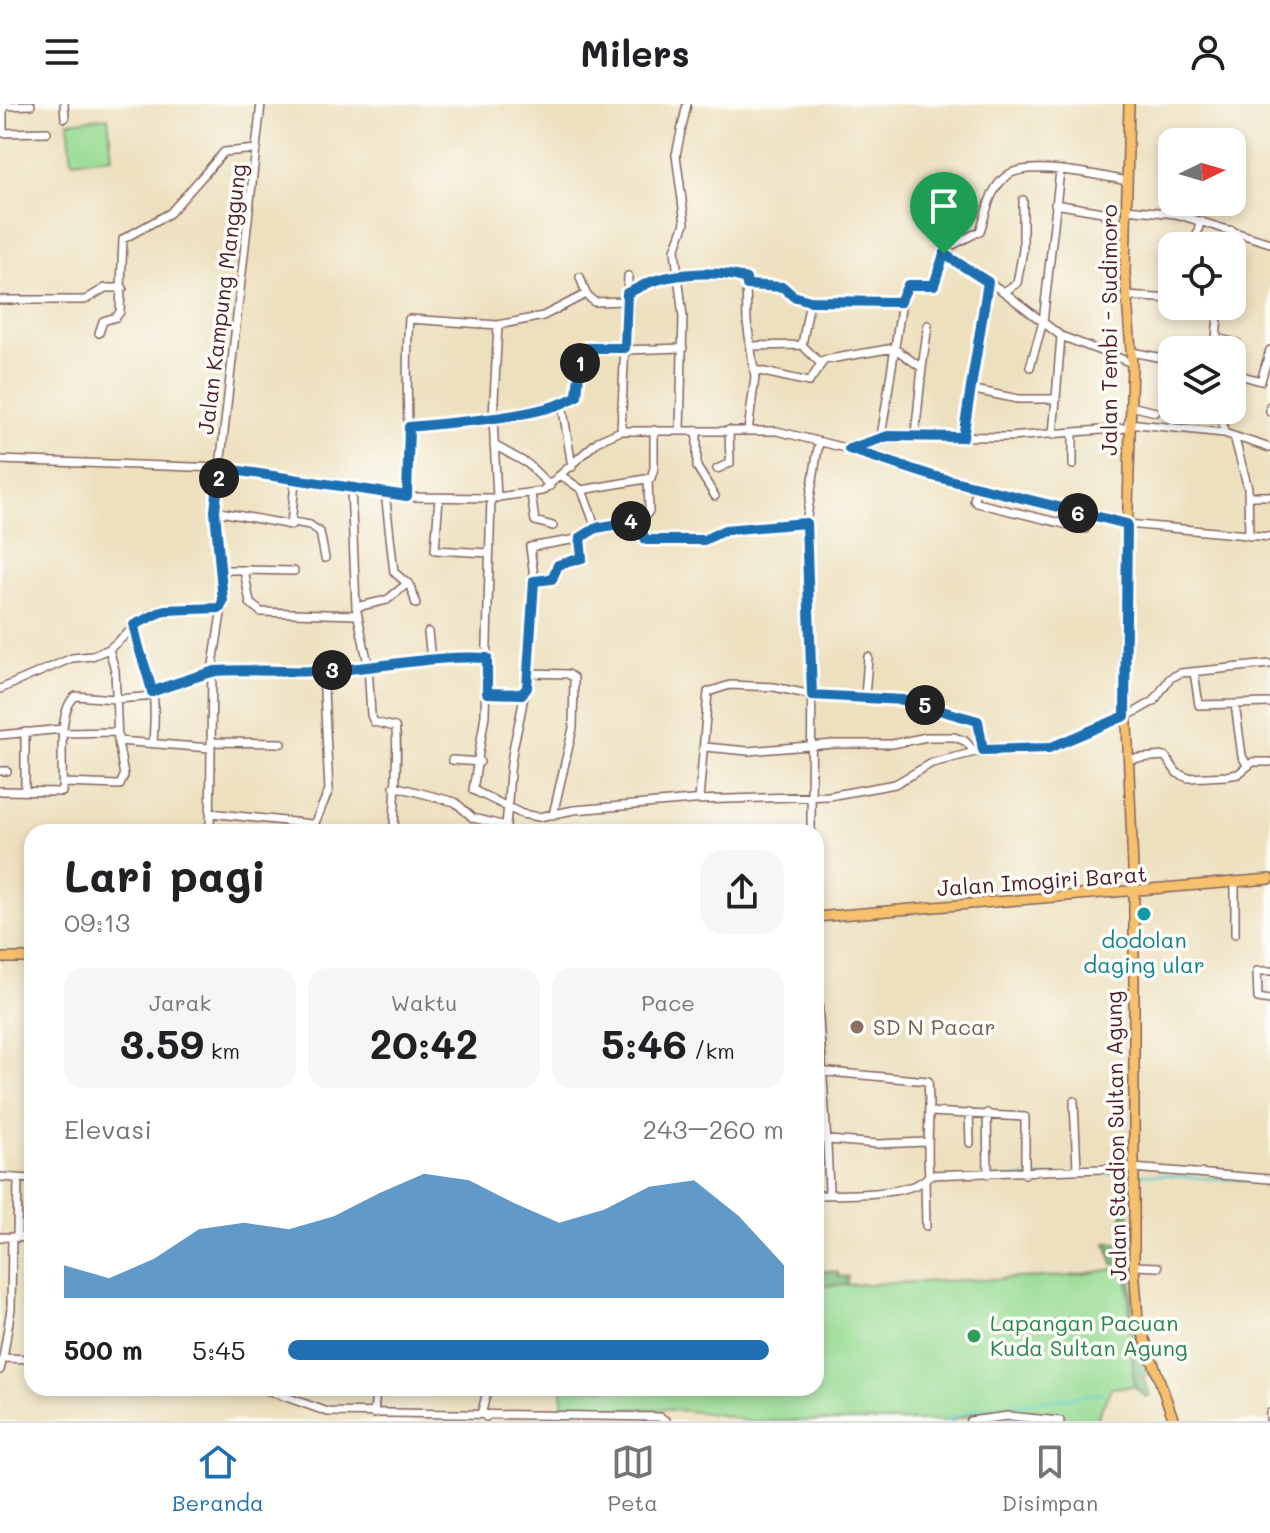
<!DOCTYPE html>
<html lang="id">
<head>
<meta charset="utf-8">
<style>
  :root { --surface:#fff; --page:#f6f6f6; --text:#202124; --muted:#757577; --line:#e0e0e0; --accent:#1f6fb2 }
  body { margin:0; font-family:Mali,sans-serif; background:var(--page); color:var(--text); height:100vh; display:flex; flex-direction:column; font-size:30px; white-space:nowrap }
  * { box-sizing:border-box; margin:0 }
  p { font-size:26px; color:var(--muted) }
  .icon { flex:none; width:44px; height:44px; fill:none; stroke:currentColor; stroke-width:2; stroke-linecap:round; stroke-linejoin:round }
  .map { position:relative; flex:1; overflow:hidden }
  .side { position:absolute; left:24px; top:720px; width:800px; height:572px; display:flex; flex-direction:column; background:var(--surface); border-radius:24px; box-shadow:0 4px 12px #0003 }
  .side>* { flex:none }
  .needle { width:52px; rotate:85deg }
  .fabs { position:absolute; left:1158px; top:24px; display:grid; gap:16px }
  .fabs a { display:grid; place-items:center; width:88px; height:88px; border-radius:16px; background:var(--surface); box-shadow:0 4px 12px #0003; font-size:40px }
  .pin { position:absolute; display:grid; place-items:center; width:68px; height:68px; color:#fff; margin:-82px -34px; border-radius:50% 50% 50% 0; rotate:-45deg; box-shadow:0 0 8px #0007 }
  .pin .icon { rotate:45deg }
  .km { position:absolute; width:40px; height:40px; margin:-20px; border-radius:50%; background:#222; color:#fff; font-size:22px; line-height:40px; text-align:center }
  .round { display:grid; place-items:center; flex:none; width:84px; height:84px; border-radius:24px; background:var(--page) }
  .headline { display:flex; align-items:center; justify-content:space-between; height:136px; padding:0 40px }
  h1 { font-size:44px; font-weight:700; line-height:60px }
  .metrics { display:grid; grid-template-columns:repeat(3,1fr); gap:12px; height:136px; padding:8px 40px }
  .metrics div { display:grid; align-content:center; border-radius:20px; background:var(--page); text-align:center }
  .metrics b { font-size:40px; font-weight:700 }
  .metrics small { font-size:22px; font-weight:400 }
  .metrics p { font-size:22px }
  .chart { height:224px; padding:16px 40px }
  .chart p { display:flex; justify-content:space-between }
  .chart svg { width:100%; height:144px; margin-top:8px; fill:var(--accent); opacity:.7 }
  ul { padding:0 40px; list-style:none; font-size:26px }
  li { display:grid; grid-template-columns:128px 96px 1fr; align-items:center; height:60px }
  li i { height:20px; border-radius:10px; background:var(--accent) }
  header { display:flex; justify-content:space-between; align-items:center; height:104px; padding:0 40px; background:var(--surface); font-size:36px; font-weight:700 }
  .tabs { display:flex; justify-content:space-around; align-items:center; height:112px; border-top:2px solid var(--line); background:var(--surface); font-size:22px; color:var(--muted) }
  .tabs a { display:grid; justify-items:center; gap:4px }
  .tabs .active { color:var(--accent) }
  .map>svg:first-child { display:block }
  .green { fill:#97db93; stroke:#707d5f; stroke-width:2 }
  .forest { fill:#79bb7d; stroke:#626d54; stroke-width:2 }
  .lines { fill:none; stroke-linecap:round; stroke-linejoin:round }
  .stream { stroke:#5cc9d2; stroke-width:2 }
  .minor-casing { stroke:#83635e; stroke-width:10 }
  .major-casing { stroke:#83635e; stroke-width:12 }
  .minor { stroke:#fff; stroke-width:7 }
  .major { stroke:#f7c06c; stroke-width:9 }
  .route-casing { stroke:#fff; stroke-width:16 }
  .route { stroke:#1f6fb2; stroke-width:10 }
  .culture-dot { fill:#0f9aa8; stroke:#fdfcf7; stroke-width:3 }
  .education-dot { fill:#8d6e63; stroke:#fdfcf7; stroke-width:3 }
  .leisure-dot { fill:#2e9e5b; stroke:#fdfcf7; stroke-width:3 }
  .labels { text-anchor:middle; stroke-width:7; stroke-linejoin:round; paint-order:stroke }
  .street-label { font-size:22px; fill:#4a1f2b; stroke:#fdfcf7 }
  .culture-label { font-size:22px; fill:#0d838f; stroke:#fdfcf7 }
  .education-label { font-size:22px; fill:#785e54; stroke:#fdfcf7; text-anchor:start }
  .leisure-label { font-size:22px; fill:#27864d; stroke:#fdfcf7; text-anchor:start }
</style>
</head>
<body>
<header><svg class="icon" aria-label="menu" viewBox="0 0 24 24"><path d="M4 6h16M4 12h16M4 18h16"/></svg>Milers<svg class="icon" aria-label="person" viewBox="0 0 24 24"><circle cx="12" cy="8" r="4"/><path d="M4 21q1-7 8-7t8 7"/></svg></header>
<div class="map">
<svg width="1270" height="1317" viewBox="0 0 1270 1317">
  <rect width="100%" height="100%" fill="#fdfcf7"/>
  <filter id="ink" filterUnits="userSpaceOnUse"><feTurbulence type="fractalNoise" baseFrequency=".0125" numOctaves="2"/><feDisplacementMap in="SourceGraphic" scale="16" xChannelSelector="R" yChannelSelector="G"/><feConvolveMatrix kernelMatrix="1 2 1 2 8 2 1 2 1" color-interpolation-filters="sRGB"/></filter>
  <filter id="wash" filterUnits="userSpaceOnUse"><feTurbulence type="fractalNoise" baseFrequency=".006" numOctaves="4" result="noise"/><feDisplacementMap in="SourceGraphic" scale="32" xChannelSelector="R" yChannelSelector="G"/><feGaussianBlur stdDeviation="1.8" result="paint"/><feColorMatrix in="noise" values="0 0 0 0 0 0 0 0 0 0 0 0 0 0 0 0 0 1.4 0 .05"/><feComposite in="paint" operator="in"/></filter>
  <g filter="url(#wash)">
    <rect width="100%" height="100%" fill="#ede0be"/>
    <path class="green" d="M108,13L112,53L72,57L68,18Z
      M1128,1163L1134,1282L1111,1284L1095,1317C1040,1317 1009,1295 951,1317H744C700,1302 610,1304 562,1305V1284H816V1182L1069,1172Z"/>
    <path class="forest" d="M1121,1072H1128L1133,1209L1152,1270L1143,1273L1150,1291L1146,1293L1134,1282L1127,1160H1113L1106,1139H1124Z
      M816,1166L838,1168V1172L848,1173L847,1181L816,1182Z"/>
    <g class="lines">
      <path class="stream" d="M1139,1070L1265,1078
        M979,1075L1129,1069
        M946,1317L975,1306L1103,1289"/>
    </g>
  </g>
  <g filter="url(#ink)">
    <g class="lines">
      <defs>
        <path id="minor" d="M64,0L65,14
          M3,2L31,1
          M3,28V0
          M0,29L47,28
          M1055,100L1102,108L1113,120L1125,123
          M1126,105L1176,110L1270,139
          M1195,142L1200,117
          M1229,142L1232,126
          M944,150L1004,188L1061,232L1132,259
          M580,173L586,190L594,198L627,197
          M747,181L783,183L793,192L810,197
          M1004,188L1017,179L1023,146V96
          M627,189L664,174L706,171L746,175L747,218L755,273L748,327
          M1127,192L1172,195
          M0,196H85L105,184H123
          M1219,202L1216,234L1237,239L1232,263
          M99,229L103,217L116,213L120,208L123,135L170,109L224,48L257,45
          M802,241L820,259
          M751,242L802,241L810,197L900,198
          M625,246L683,244
          M1132,248L1172,256
          M1030,263L1043,218L1060,67
          M922,264L928,221
          M755,266L809,278L824,256L894,244L922,264L915,332
          M1232,269L1261,277L1270,246
          M970,285L1018,295H1055
          M564,301L577,292L581,248L586,244H625
          M1130,302L1156,308
          M1270,302V308
          M1221,306L1224,329
          M1128,319L1224,329L1270,344
          M409,323L493,314L562,299L572,363
          M680,326L683,213L675,146L685,119L676,51L687,0
          M697,326V363L715,392
          M621,327L628,172
          M1073,328V361
          M1053,331L1061,232
          M1234,332L1248,384L1249,432
          M881,333L904,185L908,181H934L949,143L980,127C987,108 989,84 1008,71C1029,56 1102,72 1127,77
          M963,333L988,178
          M494,341L528,360L550,382
          M849,345L904,365L1127,420L1270,433
          M0,356L220,364L411,393L491,394L542,387L598,337L621,327H777L849,345L888,332L1009,333L1128,324
          M717,365L730,359L729,326
          M562,372L582,386L596,424
          M977,383L974,396L977,399L1085,425L1089,412
          M351,384L356,503L368,560L371,611L374,618L395,623C399,630 394,711 394,728
          M582,386L651,374L654,364V326
          M385,388L394,468L411,483L416,500
          M531,390L535,417L553,422
          M407,392C411,333 404,274 409,215L498,221L543,212L586,190
          M1249,392H1270
          M439,394L435,446L489,449
          M491,394L485,611L473,686L522,710L539,713L574,706L693,696L829,692L895,680L932,659L983,646L1049,644L1135,608L1154,597L1170,574L1181,569L1270,560
          M497,394L493,314L498,221
          M215,407L291,421L295,378
          M293,418L310,421L320,428L325,454
          M640,419L649,407L648,375
          M219,466H244L250,499L261,508L357,511
          M244,466L294,467
          M534,477L552,475L558,461L582,454L580,434
          M356,503L387,496L408,479
          M134,521C137,539 138,541 145,557C156,582 155,612 153,638
          M428,528L431,555
          M109,545L115,566L118,637
          M1194,568L1199,601L1270,599
          M527,569L568,570L574,574L573,624L553,711
          M0,585L72,554L92,552L109,545L150,510L178,505L220,504
          M487,589L518,591L526,586L535,480L530,443L583,434L596,424L640,419L643,432L649,436H704L725,426L806,419
          M865,593L868,553
          M1235,600L1242,652L1247,661
          M62,629L117,628
          M0,631L63,625
          M211,638L282,639
          M705,643L748,647L834,640H892L927,633H954L965,637L975,648
          M1128,655L1165,652L1177,669L1188,674L1226,672L1238,670L1253,658H1270
          M452,656L480,658
          M0,667H7
          M63,679L120,681L124,672L118,637L211,644
          M394,682L455,698L473,714L506,722
          M0,687L62,688C64,665 56,605 76,592L115,595L144,593L158,583L183,579L212,567H323L421,555L487,554
          M25,687V628
          M699,696L708,588L730,581L774,583L812,591L903,596L980,618L983,646
          M210,709L312,720
          M210,728L212,567L223,497L215,407L261,0
          M311,728L329,686L323,567
          M505,728C509,703 508,677 512,652C515,631 522,611 524,589
          M811,728L812,542L806,419L819,338
          M1235,778V830
          M816,854C819,934 827,1011 829,1090
          M1270,867H1257L1258,894L1270,896
          M818,967L928,977C931,1010 926,1039 929,1071
          M1074,997L1077,1065
          M930,1008L1025,1013V1070
          M969,1009L970,1039
          M987,1009L988,1070
          M816,1035L878,1040L926,1038
          M0,1073L32,1075
          M925,1077L926,1122
          M816,1091C841,1090 915,1093 929,1071L1132,1064L1270,1075
          M0,1133L32,1134
          M17,1133L18,1077
          M1134,1162L1158,1163
          M3,1254L11,1205L12,1133
          M0,1266L3,1254L32,1255
          M261,1284L328,1308L660,1313L666,1317
          M374,1310L376,1284
          M486,1313L482,1307L488,1284
          M970,1317L1008,1312L1060,1317
          M1270,1317V1309"/>
        <path id="major" d="M1129,0L1125,169L1132,259L1124,547L1134,788V1162L1138,1216L1174,1317
          M816,813L1270,775
          M0,854H32"/>
      </defs>
      <use href="#minor" class="minor-casing"/>
      <use href="#major" class="major-casing"/>
      <use href="#minor" class="minor"/>
      <use href="#major" class="major"/>
    </g>
  </g>
  <g class="lines" filter="url(#ink)">
    <defs>
      <path id="route" d="M944,150L988,178L963,333L888,332L849,345L933,372L1127,420L1125,612L1049,644L983,646L978,617L903,596L812,591L806,419L725,426L704,436H646L636,417L596,424L580,434L582,454L558,461L552,475L534,477L527,584L522,590L487,589V554C430,551 376,565 321,567C286,569 250,564 216,567C210,568 155,586 152,588C147,564 137,545 134,521L165,506L220,504L223,497L215,407L220,364L407,392L409,323C452,318 543,314 577,292L581,248L586,244H625L627,189C638,185 647,178 657,176C680,169 724,166 746,175L747,181L783,183L793,192L810,197L900,198L908,181H934Z"/>
    </defs>
    <use href="#route" class="route-casing"/>
    <use href="#route" class="route"/>
  </g>
  <circle class="culture-dot" cx="1144" cy="810" r="8"/>
  <circle class="education-dot" cx="857" cy="923" r="8"/>
  <circle class="leisure-dot" cx="974" cy="1232" r="8"/>
  <g class="labels">
    <g class="street-label">
      <text transform="translate(222 195) rotate(-83)" y="8">Jalan Kampung Manggung</text>
      <text transform="translate(1109 226) rotate(-90)" y="8">Jalan Tembi - Sudimoro</text>
      <text transform="translate(1042 777) rotate(-4)" y="8">Jalan Imogiri Barat</text>
      <text transform="translate(1116 1032) rotate(-91)" y="8">Jalan Stadion Sultan Agung</text>
    </g>
    <g class="culture-label">
      <text x="1144" y="844">dodolan<tspan x="1144" dy="25">daging ular</tspan></text>
    </g>
    <g class="education-label">
      <text x="873" y="931">SD N Pacar</text>
    </g>
    <g class="leisure-label">
      <text x="990" y="1227">Lapangan Pacuan<tspan x="990" dy="25">Kuda Sultan Agung</tspan></text>
    </g>
  </g>
</svg>
<div class="fabs">
<a><svg class="needle" viewBox="-14 -14 28 28"><path d="M0-13l5 13h-10z" fill="#e53935"/><path d="M0 13l5-13h-10z" fill="#757577"/></svg></a>
<a><svg class="icon" aria-label="locate" viewBox="0 0 24 24"><circle cx="12" cy="12" r="6"/><path d="M12 2v4M12 18v4M2 12h4M18 12h4"/></svg></a>
<a><svg class="icon" aria-label="layers" viewBox="0 0 24 24"><path d="M12 4l9 5-9 5-9-5zM3 14l9 5 9-5"/></svg></a>
</div>
<div class="pin" style="left:944px;top:150px;background:#1e9e55"><svg class="icon" aria-label="arrive" viewBox="0 0 24 24"><path d="M6 21V4h12l-3 4 3 4H6"/></svg></div>
<b class="km" style="left:580px;top:259px">1</b>
<b class="km" style="left:219px;top:374px">2</b>
<b class="km" style="left:332px;top:566px">3</b>
<b class="km" style="left:631px;top:417px">4</b>
<b class="km" style="left:925px;top:601px">5</b>
<b class="km" style="left:1078px;top:409px">6</b>
<section class="side">
<div class="headline"><div><h1>Lari pagi</h1><p>09:13</p></div><a class="round"><svg class="icon" aria-label="share" viewBox="0 0 24 24"><path d="M12 15V3M7 8l5-5 5 5M5 13v7h14v-7"/></svg></a></div>
<div class="metrics">
<div><p>Jarak</p><b>3.59<small> km</small></b></div>
<div><p>Waktu</p><b>20:42</b></div>
<div><p>Pace</p><b>5:46<small> /km</small></b></div>
</div>
<div class="chart"><p><span>Elevasi</span>243–260 m</p>
<svg viewBox="0 0 160 44" preserveAspectRatio="none"><path d="M0 44V34L10 38L20 32L30 23L40 21L50 23L60 19L70 12L80 6L90 8L100 15L110 21L120 17L130 10L140 8L150 19L160 34V44z"/></svg>
</div>
<ul>
<li><b>500 m</b>5:45<i style="width:97%"></i></li>
</ul>
</section>
</div>
<nav class="tabs">
<a class="active"><svg class="icon" aria-label="home" viewBox="0 0 24 24"><path d="M3 11l9-7 9 7M6 9v11h12V9"/></svg>Beranda</a>
<a><svg class="icon" aria-label="map" viewBox="0 0 24 24"><path d="M3 6l6-2 6 2 6-2v14l-6 2-6-2-6 2zM9 4v14M15 6v14"/></svg>Peta</a>
<a><svg class="icon" aria-label="saved" viewBox="0 0 24 24"><path d="M7 4h10v16l-5-4-5 4z"/></svg>Disimpan</a>
</nav>
</body>
</html>
